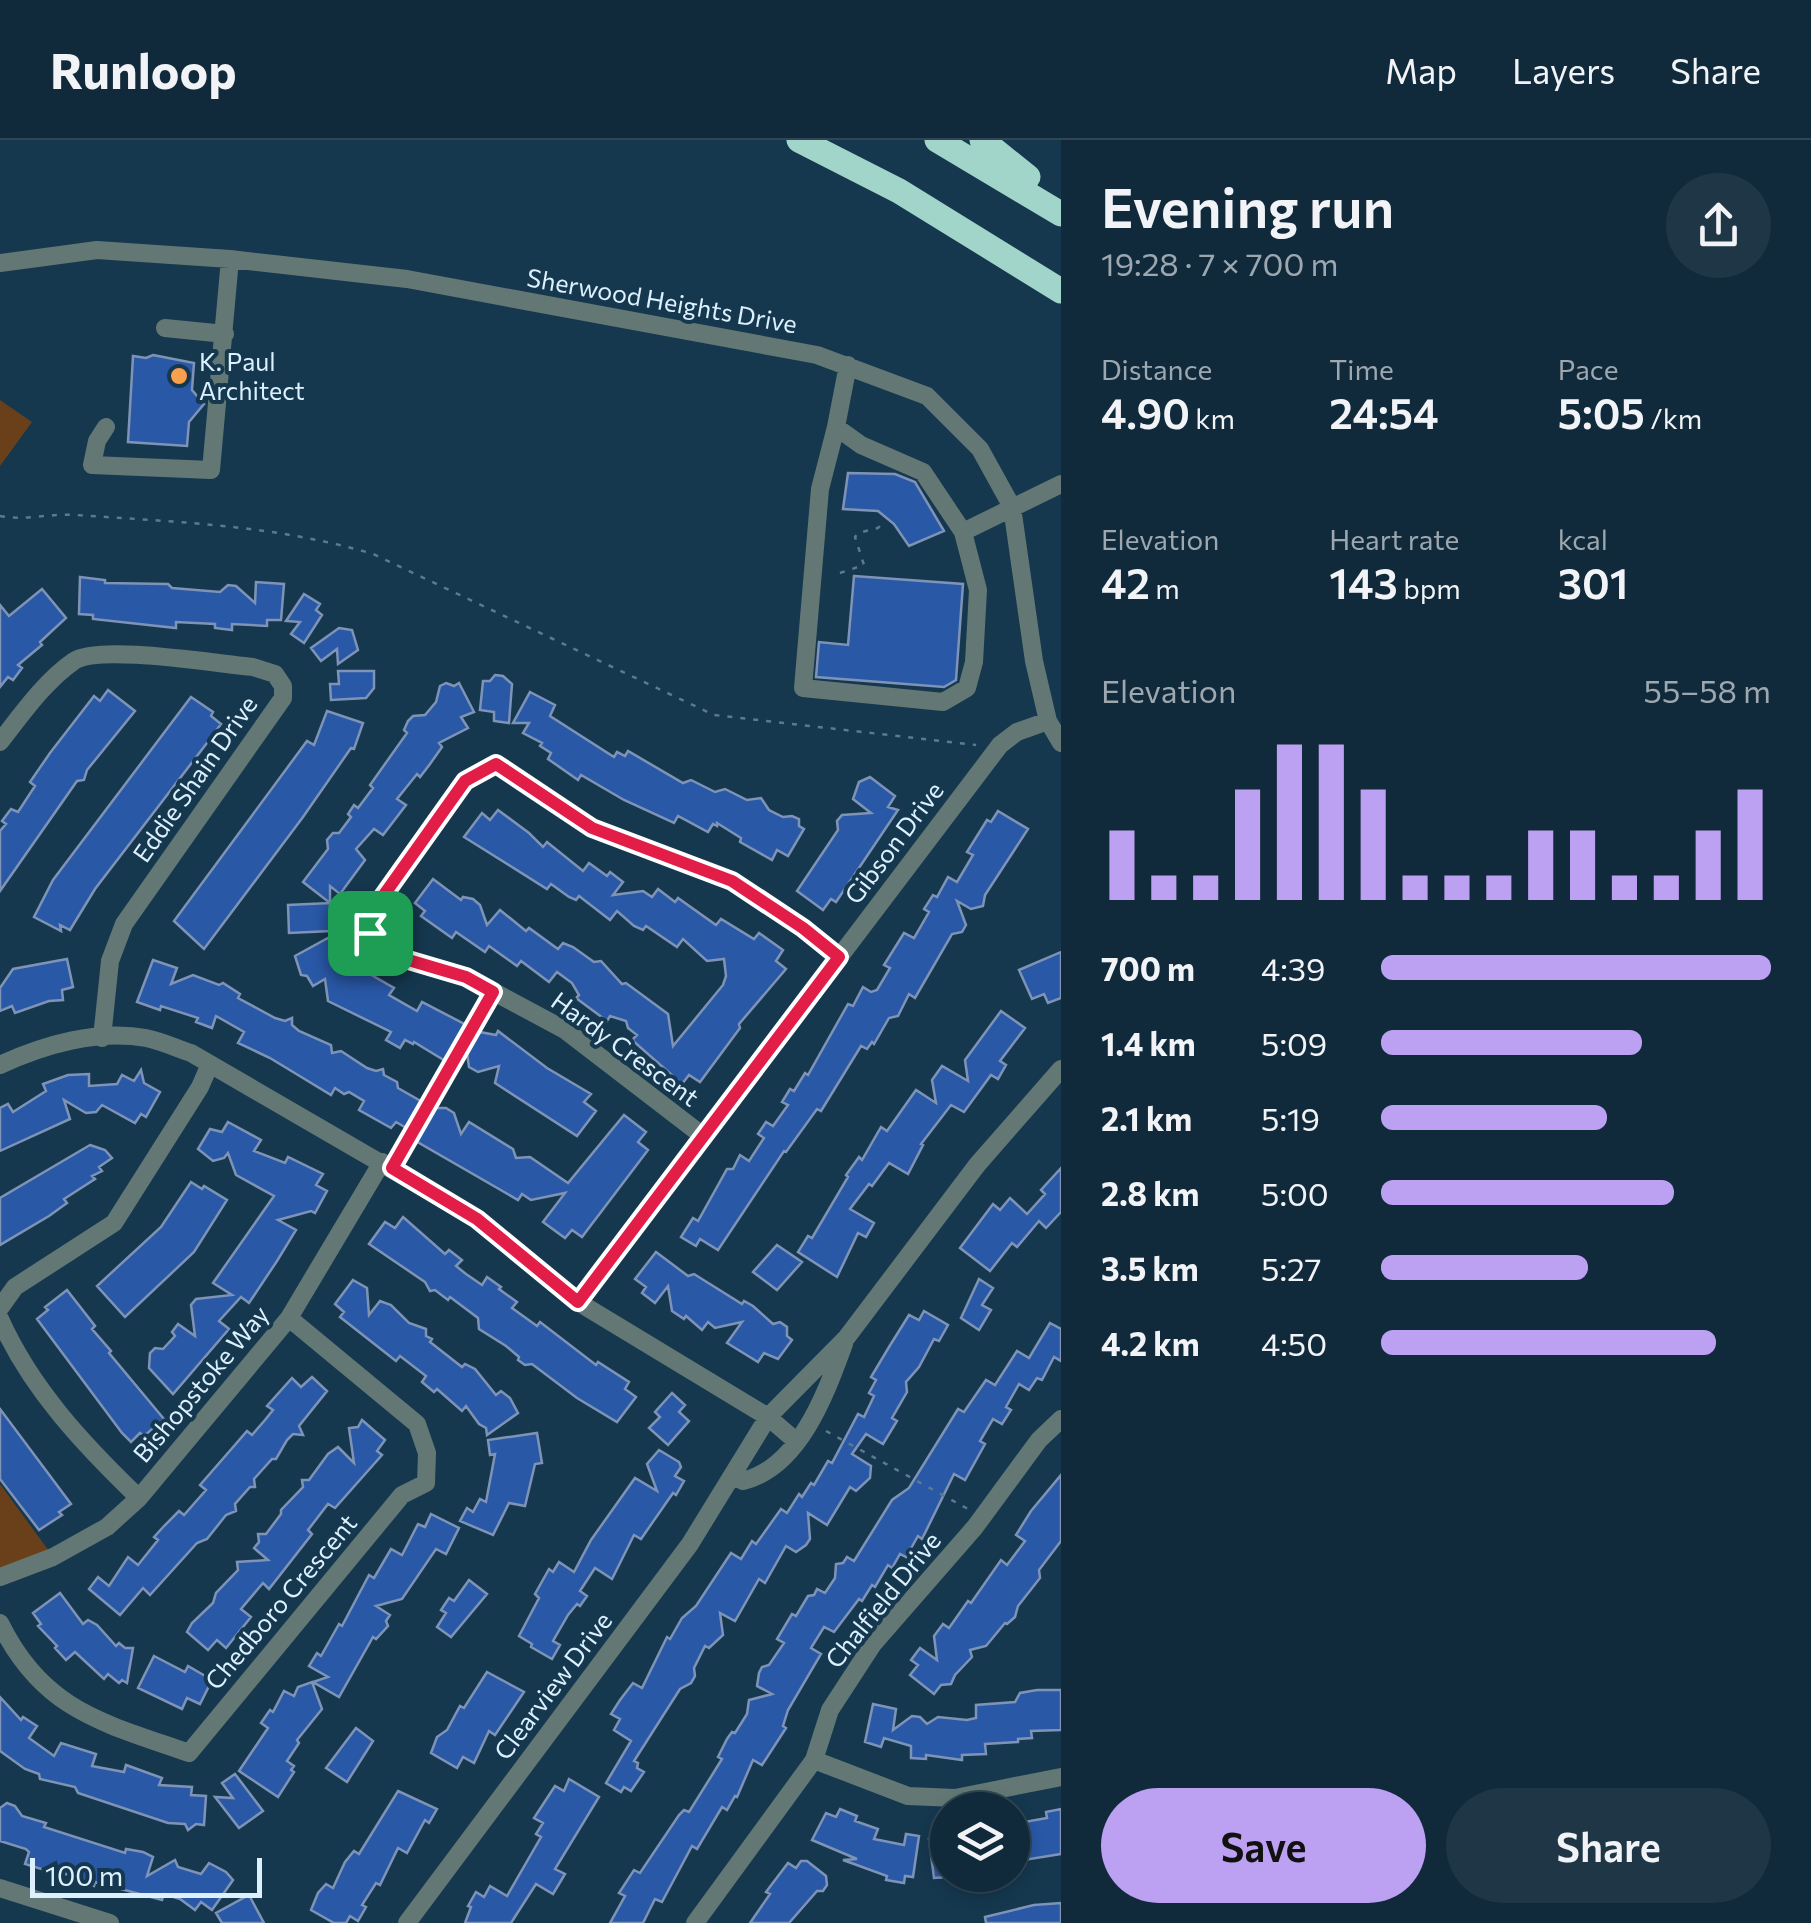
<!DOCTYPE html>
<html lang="en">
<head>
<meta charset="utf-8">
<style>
  :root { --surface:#102a3b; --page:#1e3646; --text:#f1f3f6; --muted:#9ca7af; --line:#304655; --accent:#bca0f2 }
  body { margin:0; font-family:Commissioner,sans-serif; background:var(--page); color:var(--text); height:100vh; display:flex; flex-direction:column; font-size:38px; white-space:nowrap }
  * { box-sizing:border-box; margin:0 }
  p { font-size:32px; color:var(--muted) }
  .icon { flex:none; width:55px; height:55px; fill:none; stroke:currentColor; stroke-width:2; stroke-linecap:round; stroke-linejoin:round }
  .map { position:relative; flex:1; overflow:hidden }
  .panel { display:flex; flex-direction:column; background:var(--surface); width:750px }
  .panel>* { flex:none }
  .tools { position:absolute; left:930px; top:1652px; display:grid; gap:20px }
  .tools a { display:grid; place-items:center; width:100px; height:100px; border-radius:50%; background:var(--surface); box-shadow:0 5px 15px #0003,0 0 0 2px var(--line); font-size:50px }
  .scale { position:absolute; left:30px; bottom:25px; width:232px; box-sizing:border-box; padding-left:10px; border:5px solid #dcf0fe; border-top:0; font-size:28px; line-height:35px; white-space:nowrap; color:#dcf0fe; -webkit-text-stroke:8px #15384f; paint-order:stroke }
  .pin { position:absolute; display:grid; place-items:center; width:85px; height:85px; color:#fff; margin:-42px; border-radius:20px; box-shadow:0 5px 15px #0006 }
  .round { display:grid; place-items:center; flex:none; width:105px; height:105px; border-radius:52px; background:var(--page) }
  .overview { display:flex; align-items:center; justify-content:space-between; height:170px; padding:0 40px }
  h1 { font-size:55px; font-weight:600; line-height:75px }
  .figures { display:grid; grid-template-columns:repeat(3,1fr); gap:15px; height:170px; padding:10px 40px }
  .figures div { display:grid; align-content:center }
  .figures b { font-size:42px; font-weight:600 }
  .figures small { font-size:28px; font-weight:400 }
  .figures p { font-size:28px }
  .chart { height:280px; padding:20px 40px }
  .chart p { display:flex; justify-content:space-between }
  .chart svg { width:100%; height:180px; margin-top:10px; stroke:var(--accent); stroke-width:6 }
  .button { display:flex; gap:20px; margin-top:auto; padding:20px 40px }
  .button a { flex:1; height:115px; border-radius:60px; background:var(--accent); color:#111; font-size:40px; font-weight:600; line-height:115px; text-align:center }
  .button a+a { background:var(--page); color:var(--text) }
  ul { padding:0 40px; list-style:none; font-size:32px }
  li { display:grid; grid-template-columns:160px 120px 1fr; align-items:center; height:75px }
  li i { height:25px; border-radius:12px; background:var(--accent) }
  header { display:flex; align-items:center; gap:60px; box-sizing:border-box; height:140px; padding:0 50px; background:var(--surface); border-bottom:2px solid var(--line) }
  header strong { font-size:48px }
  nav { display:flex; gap:55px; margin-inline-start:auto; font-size:35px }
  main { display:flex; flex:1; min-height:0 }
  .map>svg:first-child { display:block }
  .green { fill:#6a401a }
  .building { fill:#2958a6; stroke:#7e93b6; stroke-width:2.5 }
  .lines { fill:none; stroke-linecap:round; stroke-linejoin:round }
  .path { stroke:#5c7a8e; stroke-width:2.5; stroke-dasharray:5 8; stroke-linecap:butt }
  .minor { stroke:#637874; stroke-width:18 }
  .highway { stroke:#a1d5ca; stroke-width:25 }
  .route-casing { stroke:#fff; stroke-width:20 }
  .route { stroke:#e11d48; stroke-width:12 }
  .poi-dot { fill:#fa9f4e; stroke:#15384f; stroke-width:4 }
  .labels { text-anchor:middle; stroke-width:8; stroke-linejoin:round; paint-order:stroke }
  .street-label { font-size:25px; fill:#dcf0fe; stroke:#15384f }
  .poi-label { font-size:25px; fill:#dcf0fe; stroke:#15384f; text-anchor:start }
</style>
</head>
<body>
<header>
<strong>Runloop</strong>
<nav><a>Map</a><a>Layers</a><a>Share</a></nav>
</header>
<main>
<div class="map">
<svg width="1061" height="1783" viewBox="0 0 1061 1783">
  <rect width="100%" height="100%" fill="#15384f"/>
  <path class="green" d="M0,260L32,282L0,326Z
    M0,1344L54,1418L0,1438Z"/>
  <path class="building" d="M153,215L194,223L192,250L204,264L189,282L187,306L128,302L133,216L146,218Z
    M848,333L895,334L915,342L944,391L909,406L894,384L878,371L843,369Z
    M854,436L963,444L956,540L944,547L816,537L819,502L848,505Z
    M80,437L105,440V443L168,444L172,448L220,452L228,445L236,446L255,463L256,442L284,444L281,480H267V486L232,484V490L215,488V484L176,482V488L93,479V475L79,474Z
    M42,449L66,478L40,502L42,505L18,525L22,528L13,540L8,537L0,547V465L9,476Z
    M304,454L320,464L316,470L322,475L304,503L291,494L300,482L286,481Z
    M339,488L352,490L358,510L338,524L337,509L321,521L311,508Z
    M338,531H374V548L366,558L331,560L330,544H339Z
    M495,535L503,536L512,544L509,583L494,581V572L480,570L483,541H490Z
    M446,543L454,546L459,543L474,572L461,577L468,588L439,603L442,607L430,624L420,637L417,634L397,659L406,665L393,682L383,695L374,689L356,709L365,720L340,754L330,746V763L303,742L328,709L327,700L333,693H339L351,677L348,674L354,665L358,668L373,648L370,645L407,593L404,590L408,581L413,576L425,575L436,562L440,546Z
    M108,550L135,571L87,630L84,640L77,641L0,751V691L6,684L2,681L11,669L18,672L35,646L30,642L50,613L94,556L100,561Z
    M530,552L555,565L550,576L614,617L617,612L625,616L628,611L683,643L691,640L715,652L725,649L747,660L761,658L769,670L783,677L792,676L799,679V686L804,689L788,716L777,710L772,720L740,702L741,698L717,683V686L713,684L708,692L678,676L674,683L624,660L581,635L578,640L548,619L551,613L540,606L542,603L523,593L529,583H513Z
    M191,557L213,572L211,576L221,584L210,599L95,749L70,790L60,785L61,791L34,777L53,740Z
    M327,571L363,583L354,609L351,608L303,677L204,809L174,781L307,601L314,605Z
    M870,637L895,656L888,667L898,670L836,762L831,759L823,770L797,751L838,690L837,681L842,675L871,673L853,659L859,642Z
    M498,670L529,693L543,707L547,702L583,731L589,723L607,736L610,732L623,742L613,755L643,751L652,757L658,749L675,762L678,758L716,785L721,779L754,799L759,793L783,810L776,821L786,829L739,884L740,888L700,942L689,935L682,944L632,900L637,895L628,888L626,881L610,876L607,881L576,858L579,855L572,843L557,832L549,842L521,821L517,826L489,806L485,812L456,792L452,798L421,776L425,771L415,763L433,739L461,760L463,757L473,759L480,765L487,785L500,770L526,791L529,788L558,809L563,803L573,807L594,822L601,821L622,844L626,843L668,874L673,906L723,845L726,836L724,819L707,821L683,799L677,807L646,786L643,790L634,786L617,771L610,780L579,756L576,760L569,757L551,744L547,749L464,697L482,673L490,680Z
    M998,671L1028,689L985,755L983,766L971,769L957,761L966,785L962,792L952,794L915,858L909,854L898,876L889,878L874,904L872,902L867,909L861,906L821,971L817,969L786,1012L784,1011L718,1110L700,1099L696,1106L681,1097L693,1078L698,1081L727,1029H733L740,1015L749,1021L764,998L758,994L766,982L773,986L788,965L782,962L790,949L794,951L805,933L808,935L848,864L853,866L863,847L871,852L877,850L890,828L884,825L904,793L914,798L929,772L924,769L933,755L937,757L948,737L957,742L973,715L967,712L987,680L991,682Z
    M330,763L331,791L289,793L288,765Z
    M328,798L340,817L394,848L389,855L417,871L422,862L480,892L496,895L498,891L547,928L591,954L584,962L596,971L577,996L495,943L499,926L478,932L469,927L464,892L447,922L414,902L413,904L405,900L400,908L386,900L391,892L328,861L325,839L313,846L307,836L301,835L295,816Z
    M1061,812V858L1048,863L1044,854L1032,859L1019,830Z
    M67,819L73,847L62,850L63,860L49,861L15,873L12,866L0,871V848L13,829Z
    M153,820L177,828L171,844L193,835L219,845L223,843L240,854L238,858L275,878L285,881L292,878V885L299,891L331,905L332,913L341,911L367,928L376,931L383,929L384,935L397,942L398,948L433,968H446L454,973L461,994L469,982L513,1009L516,1018L530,1017L568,1043L624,975L646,992L638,1002L648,1010L582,1097L572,1090L565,1098L543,1082L565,1053L531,1060L522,1054L518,1060L414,1000L417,994L396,982L391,988L359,970L364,961L349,952L344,954L335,948L331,955L270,918L238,903L244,892L216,876L212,888L196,882L198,878L161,866L160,870L137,862Z
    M1001,871L1025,888L1000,921L1006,925L998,939L991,935L964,972L951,965L921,1004L923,1005L908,1034L889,1023L872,1046L869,1044L850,1069L874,1083L866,1097L858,1093L837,1137L798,1112L808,1096L812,1098L848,1037L846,1035L859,1017L862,1020L881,987L887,991L916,950L936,963L932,940L942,926L968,941L965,920Z
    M141,930L144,943L160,952L146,977L141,974L135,983L102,965L96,972L86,973L64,960L70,979L0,1011V968L8,964L13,972L46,951L43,944L68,935L89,934V946L117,944L122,935L134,941Z
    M228,982L261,1000L254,1011L285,1023L288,1017L323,1034L316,1045L327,1051L315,1073L311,1071L278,1080L296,1090L277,1121L249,1163L241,1157L219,1181L229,1189L173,1254L149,1228L150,1213L155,1208L163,1209L175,1196L172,1192L178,1184L195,1196L191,1165L196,1159L232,1155L213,1143L274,1056L236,1035L228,1013L224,1018L213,1021L198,1009L210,989L222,992Z
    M90,1005L105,1010L112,1018L99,1027L102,1031L92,1036L95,1039L64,1059L67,1063L49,1076L0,1105V1058Z
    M1061,1028V1072L1046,1088L1039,1081L1017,1107L1012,1103L990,1131L960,1108L993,1064L1000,1070L1010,1058L1027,1074L1045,1054L1041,1050Z
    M191,1042L202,1049L204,1046L227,1060L194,1112L125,1177L97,1146L161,1087Z
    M403,1077L445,1114L449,1110L462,1120L456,1126L466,1134L482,1145L487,1137L501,1147L499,1149L517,1162L512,1168L537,1186L540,1182L596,1225L598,1222L629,1242L625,1249L636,1257L617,1282L577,1258L532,1224L525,1225L518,1220L519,1217L506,1206L479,1189L478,1178L450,1157L448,1160L435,1150L430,1151L425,1142L369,1104L385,1082L395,1088Z
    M777,1105L802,1122L777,1150L753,1132Z
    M656,1112L688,1136L694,1134L742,1164L744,1161L753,1166L773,1184L780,1182L787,1187V1196L792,1200L778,1219L764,1213L758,1222L727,1203L742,1182L715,1188L708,1182L702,1190L686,1176L684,1179L672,1171L668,1146L655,1163L642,1153L646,1147L635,1139Z
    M979,1139L993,1148L982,1165L991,1170L979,1190L961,1178Z
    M353,1140L367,1148L369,1175L380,1161L391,1165L409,1183L426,1189V1196L432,1199L430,1202L462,1227L465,1224L475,1229L496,1255L501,1251L510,1258L518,1273L487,1295L486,1288L479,1284L466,1266L462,1271L437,1249L434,1252L422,1242L426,1236L400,1216L396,1221L340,1177L344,1172L335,1164Z
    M67,1150L95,1186L92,1189L111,1211L109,1213L164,1279L144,1296L140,1293L131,1302L122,1293L37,1179L48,1170L45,1167Z
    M924,1171L948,1185L939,1201L934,1199L919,1227L906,1242L907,1252L892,1278L897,1281L883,1304L866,1294L852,1314L871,1326L870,1338L856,1351L850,1347L827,1385L808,1373L810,1399L806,1405L796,1412L786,1406L765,1443L759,1439L735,1481L720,1473L723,1495L709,1508L705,1506L694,1528L695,1536L691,1543L680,1549L634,1621L638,1623L637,1628L644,1632L631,1651L624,1647L621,1652L606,1643L631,1601L614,1590L620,1579L611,1574L620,1560L633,1543L642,1548L667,1497L670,1499L682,1478L696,1466L731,1413L741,1419L752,1401L756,1404L781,1369L787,1373L799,1354L802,1357L811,1343L814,1345L828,1321L832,1323L858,1274L864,1277L874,1256L869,1253L876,1240L871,1237L889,1207L909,1175L919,1180Z
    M1050,1183L1061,1189V1221L1054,1217L1042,1240L1037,1238L1029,1250L1019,1244L1006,1267L1011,1270L1002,1284L993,1279L980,1301L985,1304L965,1340L954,1334L922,1399L918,1396L906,1417L900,1414L892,1428L888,1425L875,1447L872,1445L862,1461L859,1459L834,1492L824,1487L811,1508L821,1514L788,1570L783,1586L786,1588L762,1625L753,1620L737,1657L735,1656L727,1670L722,1667L697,1709L692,1706L662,1762L655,1759L643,1783H610L625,1756L619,1753L634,1730L640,1733L679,1675L684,1670L689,1672L722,1619L718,1617L727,1599L732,1592L735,1593L747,1574L749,1560L772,1554L757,1546L759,1533L762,1527L769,1525L784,1503L777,1499L792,1474L796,1476L808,1456L814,1455L817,1449L825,1453L835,1438L836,1424L843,1423L847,1417L854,1421L892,1360L909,1348L958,1269L964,1272L986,1240L995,1245L1017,1211L1029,1218Z
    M312,1237L327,1251L299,1286L303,1295L293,1294L287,1300L276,1319H272L254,1339L255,1347H250L235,1364L236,1371L226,1375L207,1399L197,1403L150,1455L143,1448L120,1475L89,1449L98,1437L109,1446L128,1417L138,1425L158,1400L154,1397L165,1385L179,1371L184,1375L206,1350L200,1345L234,1306L247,1291L252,1295L265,1280L273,1270L267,1266L292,1238L301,1247Z
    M672,1253L685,1265L679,1272L689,1281L668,1305L649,1288L660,1277L655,1272Z
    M0,1269L71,1364L59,1372L62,1375L39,1390L0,1339Z
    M362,1280L385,1300L377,1311L382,1315L335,1368L328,1364L308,1390L312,1394L269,1449L263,1443L241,1469L251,1477L226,1508L217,1500L208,1510L187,1492L192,1483L213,1463L216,1453L238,1430L237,1422L268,1420L254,1408L259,1402L258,1394H266L281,1374V1370L303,1347L302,1340H309L328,1314L338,1307L354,1323L349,1288L358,1287Z
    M537,1293L542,1323L535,1324L525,1366L509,1363L493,1395L460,1381L467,1368L473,1372L480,1359L486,1362L495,1314L490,1315L488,1300Z
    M659,1310L679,1322L681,1327L675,1336L684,1341L676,1355L673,1353L641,1399L634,1395L612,1439L595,1428L580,1451L587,1456L580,1466L577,1464L568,1475L553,1501L560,1505L552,1519L531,1507L532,1504L519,1496L539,1458L535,1454L549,1429L553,1432L559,1422L574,1432L591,1400L635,1338L657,1351L647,1324Z
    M1061,1335V1401L1039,1430L1040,1438L1018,1466L1015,1477L1007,1484L1005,1483L986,1506L970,1510L972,1517L955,1535L951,1544L941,1545L934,1554L910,1535L918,1525L911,1520L920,1508L937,1520L934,1496L943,1484L949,1488L968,1461L971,1463L1001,1420L1007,1425L1025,1401L1016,1395L1031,1371Z
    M431,1374L459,1388L446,1414L436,1409L402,1459L376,1466L390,1475L386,1481L388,1486L376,1499L373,1497L339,1557L313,1542L328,1537L309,1526L317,1513L321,1516L339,1484L342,1486L369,1435L374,1438L391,1409L402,1415L418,1384L425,1387Z
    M469,1440L487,1454L451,1497L437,1487L446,1473L441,1470L449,1458L454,1461Z
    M60,1453L83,1484L88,1480L97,1485L116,1506L119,1503L125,1508H133L127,1543L122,1540L119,1543L108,1534L104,1539L75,1512L66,1520L55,1508L57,1506L38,1486L41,1484L33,1473Z
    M154,1516L185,1532L188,1526L212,1540L200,1564L187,1558L182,1569L138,1548Z
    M487,1532L524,1552L495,1595L489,1591L474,1623L463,1617L457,1628L431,1613L437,1597L447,1590L460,1566L464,1568Z
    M312,1542L322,1569L297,1600L299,1603L287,1621L294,1626L291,1630L294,1632L278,1657L239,1631L268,1588L261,1583L270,1570L273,1572L284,1551L294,1556L298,1547Z
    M1037,1550H1061V1590L1031,1591L1032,1598L1018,1599V1602L985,1604L986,1614L962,1615V1620L926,1615V1619L911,1618V1606L884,1598L881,1607L865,1602L873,1564L896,1569L893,1590L912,1576L920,1577L927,1584L938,1577L967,1580L976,1578V1565L1015,1562L1020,1553Z
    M0,1557L21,1580L23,1577L37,1586L29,1598L54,1616L61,1603L96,1614L92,1626L124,1632L126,1625L162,1638L159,1645L192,1647L191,1655L206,1656L204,1685L196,1684L188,1690L185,1684L168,1683L78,1653L75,1647L40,1639L39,1634L25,1629L0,1611Z
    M356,1588L373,1601L347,1642L326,1628Z
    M235,1634L263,1671L239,1688L215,1657L233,1658L222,1643Z
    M569,1639L599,1657L555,1729L565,1734L553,1754L536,1744L511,1783H465L471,1767L468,1766L476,1752L484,1757L490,1746L507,1756L541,1697L536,1694L543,1683L534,1678L555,1646L564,1651Z
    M398,1651L437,1669L429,1683L425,1680L407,1713L398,1708L380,1745L376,1743L362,1765L366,1767L358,1781L350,1776L346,1783H334L311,1770L318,1753L326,1744L333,1748L345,1722L354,1711L359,1714Z
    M7,1663L15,1666L22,1676L46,1683L44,1687L125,1713L126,1709L143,1712L153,1717L147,1736L175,1720L178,1727L201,1734L209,1723L226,1732L233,1740L212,1770L201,1762L195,1770L180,1759L164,1754L162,1760L95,1742L94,1746L78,1741L81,1732L61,1735L25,1724L29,1712L26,1709L0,1701V1668Z
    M840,1669L857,1676L855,1681L878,1689L874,1699L904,1705L906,1694L919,1696L913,1737L905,1736L904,1743L886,1740L887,1736L843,1720L857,1719L812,1700L826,1673L836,1677Z
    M1061,1669V1714L1012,1722L1013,1684L1047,1678L1046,1672Z
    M948,1696V1737L934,1738L929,1699Z
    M801,1721H807L826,1736L827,1745L823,1751H817L789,1783H750L770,1754L766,1752L788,1723L796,1728Z
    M249,1755L264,1783H222L216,1773Z
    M1061,1763V1783H986L985,1777L1034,1765Z"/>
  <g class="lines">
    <path class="path" d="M0,376C24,381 52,373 76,375C176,382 276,385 373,414L714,575L976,605
      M840,433L864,425L855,397L858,393L878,388L884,381
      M400,1016L485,867
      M826,1291L968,1369"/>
    <path class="minor" d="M0,123L97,110L230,119L407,139L817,215L927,256L980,309L1012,367L1034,521L1048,581L1061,603
      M165,188L225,194
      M848,225L836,287L861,305L923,332L963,392L1061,344
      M106,287L97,301L92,325L211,330L230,119
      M836,287L820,349L803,548L943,562L967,548L974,522L978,450L963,392
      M0,602C22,574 45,541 74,521C100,504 217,524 253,527L275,534L283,546V558L124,784L110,821L102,898
      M0,925C43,905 98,889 146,898C161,901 176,908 191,913L477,1079L578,1162L768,1277L797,1302
      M703,996L565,890L466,837L388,814L370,793L376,766L465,641L496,624L592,688L732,741L803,788L839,817
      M578,1162L1000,605L1017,592L1048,581
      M0,1168L15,1147L114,1083L200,947L210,924
      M0,1179C31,1249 84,1305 139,1358
      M733,1335L743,1341C800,1327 826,1253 844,1204
      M0,1437L53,1417L107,1387L139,1358L289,1178L382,1022
      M0,1483C43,1571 104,1583 189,1613L402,1355L426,1343L427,1313L417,1284L289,1178
      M814,1620L908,1656L955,1658L1061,1637
      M0,1748L110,1783
      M407,1783L690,1404L768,1277L847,1197L977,1025L1061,929
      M695,1783L814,1620L830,1570L873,1504L975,1387L1039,1300L1061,1279"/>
    <path class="highway" d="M799,0L899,51L1061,151
      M937,0L1061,74
      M982,0L1028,37"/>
  </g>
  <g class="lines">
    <defs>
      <path id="route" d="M496,624L592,688L732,741L803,788L839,817L578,1162L477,1079L392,1028L493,852L466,837L388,814L370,793L376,766L465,641Z"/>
    </defs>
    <use href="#route" class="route-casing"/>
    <use href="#route" class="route"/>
  </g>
  <circle class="poi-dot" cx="179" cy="236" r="10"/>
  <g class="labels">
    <g class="street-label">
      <text transform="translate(662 161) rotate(10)" y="9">Sherwood Heights Drive</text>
      <text transform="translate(195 639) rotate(-55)" y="9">Eddie Shain Drive</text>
      <text transform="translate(894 703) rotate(-53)" y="9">Gibson Drive</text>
      <text transform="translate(625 909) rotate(36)" y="9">Hardy Crescent</text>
      <text transform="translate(201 1244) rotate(-50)" y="9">Bishopstoke Way</text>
      <text transform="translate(883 1460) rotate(-51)" y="9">Chalfield Drive</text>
      <text transform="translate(281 1462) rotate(-50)" y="9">Chedboro Crescent</text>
      <text transform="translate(553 1546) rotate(-53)" y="9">Clearview Drive</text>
    </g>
    <g class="poi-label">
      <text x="199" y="231">K. Paul<tspan x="199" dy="29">Architect</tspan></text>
    </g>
  </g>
</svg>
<div class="tools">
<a><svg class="icon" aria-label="layers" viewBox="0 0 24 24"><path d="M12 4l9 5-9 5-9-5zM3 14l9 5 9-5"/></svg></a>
</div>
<div class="scale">100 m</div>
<div class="pin" style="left:370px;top:793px;background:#1e9e55"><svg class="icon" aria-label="arrive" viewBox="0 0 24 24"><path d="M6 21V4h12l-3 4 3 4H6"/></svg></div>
</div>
<section class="panel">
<div class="overview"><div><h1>Evening run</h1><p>19:28 · 7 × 700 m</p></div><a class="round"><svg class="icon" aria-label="share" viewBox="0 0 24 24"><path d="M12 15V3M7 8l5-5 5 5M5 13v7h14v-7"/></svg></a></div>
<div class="figures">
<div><p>Distance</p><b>4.90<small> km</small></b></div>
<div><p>Time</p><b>24:54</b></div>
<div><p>Pace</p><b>5:05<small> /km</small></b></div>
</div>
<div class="figures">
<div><p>Elevation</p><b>42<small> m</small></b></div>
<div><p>Heart rate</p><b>143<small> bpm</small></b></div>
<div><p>kcal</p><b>301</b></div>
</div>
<div class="chart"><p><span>Elevation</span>55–58 m</p>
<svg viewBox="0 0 160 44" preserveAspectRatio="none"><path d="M5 44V27M15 44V38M25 44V38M35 44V17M45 44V6M55 44V6M65 44V17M75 44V38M85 44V38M95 44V38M105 44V27M115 44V27M125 44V38M135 44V38M145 44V27M155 44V17"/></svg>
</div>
<ul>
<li><b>700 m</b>4:39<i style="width:100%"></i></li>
<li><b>1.4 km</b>5:09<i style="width:67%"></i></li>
<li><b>2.1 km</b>5:19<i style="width:58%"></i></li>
<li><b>2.8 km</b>5:00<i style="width:75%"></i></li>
<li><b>3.5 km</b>5:27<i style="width:53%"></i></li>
<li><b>4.2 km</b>4:50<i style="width:86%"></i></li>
</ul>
<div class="button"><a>Save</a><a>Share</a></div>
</section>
</main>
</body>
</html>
